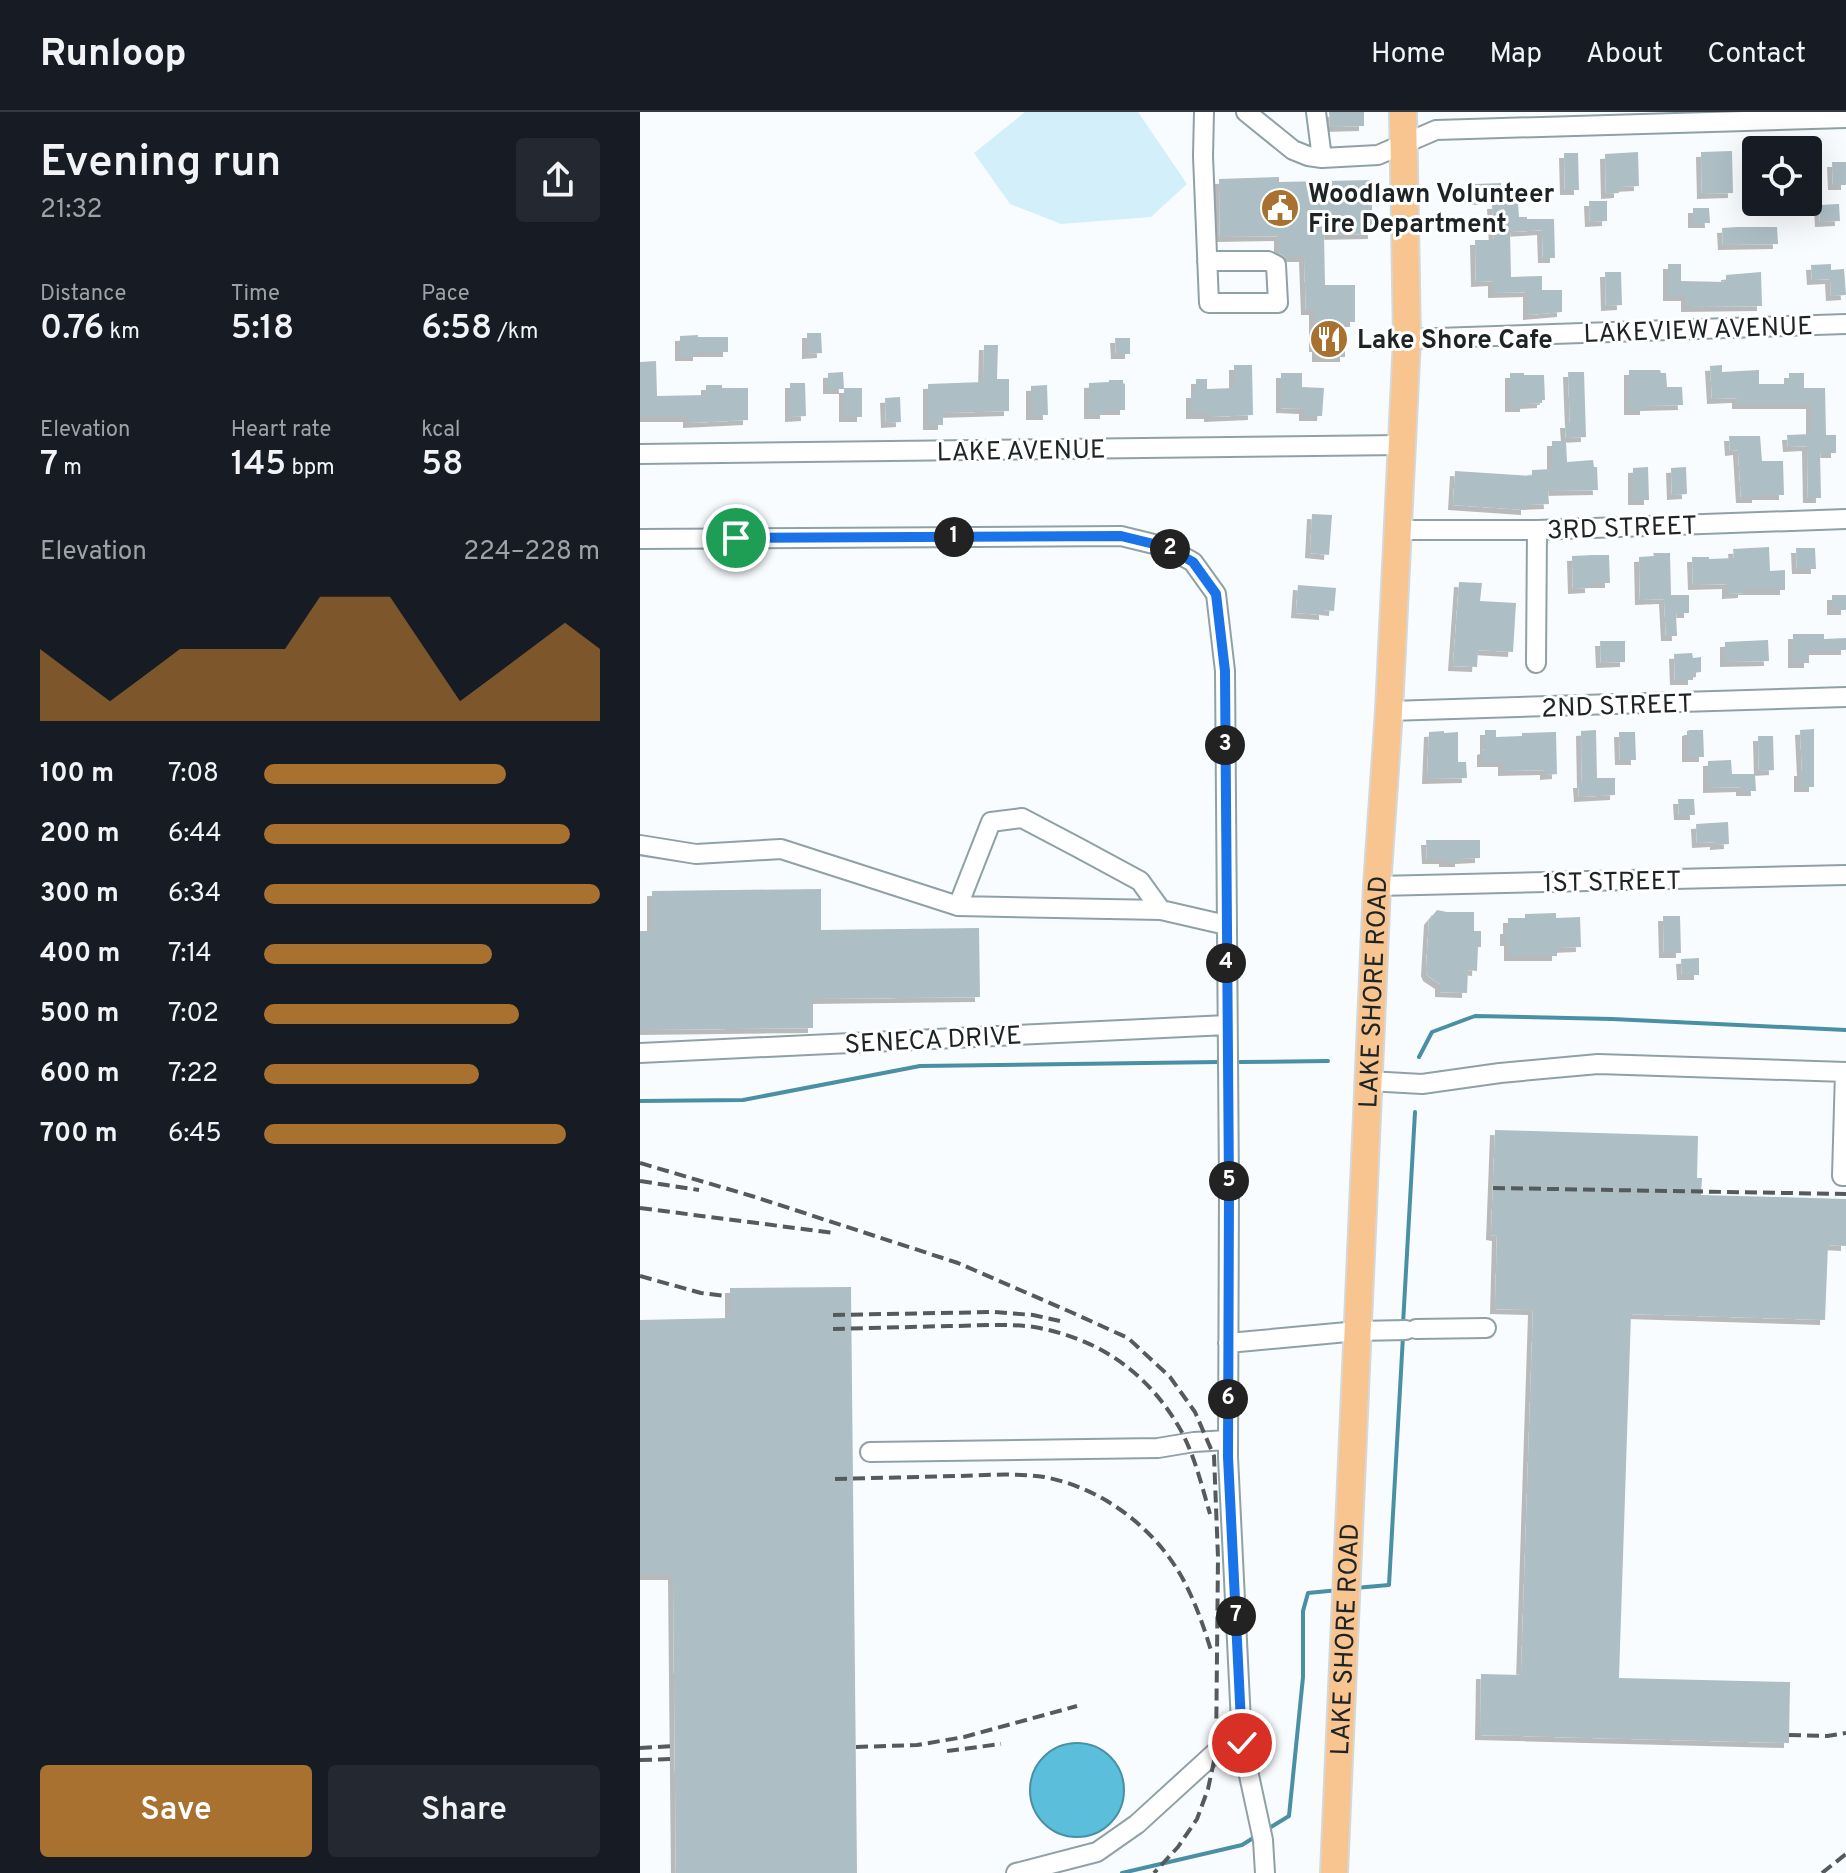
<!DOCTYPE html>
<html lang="en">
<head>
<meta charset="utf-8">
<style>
  :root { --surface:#171b24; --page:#242831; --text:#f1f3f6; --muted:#9ea1a6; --line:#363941; --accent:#a9712f }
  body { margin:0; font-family:Overpass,sans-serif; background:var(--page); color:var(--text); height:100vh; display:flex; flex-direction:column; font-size:30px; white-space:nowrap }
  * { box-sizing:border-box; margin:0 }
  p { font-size:26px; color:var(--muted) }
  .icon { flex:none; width:44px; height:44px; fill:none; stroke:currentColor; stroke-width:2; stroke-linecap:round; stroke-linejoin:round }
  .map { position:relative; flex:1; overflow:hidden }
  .details { display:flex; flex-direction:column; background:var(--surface); width:640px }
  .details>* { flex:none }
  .fabs { position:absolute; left:1102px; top:24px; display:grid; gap:16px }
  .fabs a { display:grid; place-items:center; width:80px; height:80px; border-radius:8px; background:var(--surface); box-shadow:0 8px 32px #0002; font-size:40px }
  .pin { position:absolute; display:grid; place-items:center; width:68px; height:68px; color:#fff; margin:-34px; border:4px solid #fff; border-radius:50%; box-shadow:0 2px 8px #0007 }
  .km { position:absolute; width:40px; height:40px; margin:-20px; border-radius:50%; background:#222; color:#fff; font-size:22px; line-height:40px; text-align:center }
  .round { display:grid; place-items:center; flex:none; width:84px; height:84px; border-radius:8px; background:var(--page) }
  .headline { display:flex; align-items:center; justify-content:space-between; height:136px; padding:0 40px }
  h1 { font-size:44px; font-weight:600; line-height:60px }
  .figures { display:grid; grid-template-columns:repeat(3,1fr); gap:12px; height:136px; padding:8px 40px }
  .figures div { display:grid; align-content:center }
  .figures b { font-size:34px; font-weight:600 }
  .figures small { font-size:22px; font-weight:400 }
  .figures p { font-size:22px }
  .chart { height:224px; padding:16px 40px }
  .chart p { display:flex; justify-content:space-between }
  .chart svg { width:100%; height:144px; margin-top:8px; fill:var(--accent); opacity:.7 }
  .cta { display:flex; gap:16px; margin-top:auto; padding:16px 40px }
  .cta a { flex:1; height:92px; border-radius:8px; background:var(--accent); color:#fff; font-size:32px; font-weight:600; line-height:92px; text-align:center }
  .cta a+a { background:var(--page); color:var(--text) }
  ul { padding:0 40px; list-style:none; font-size:26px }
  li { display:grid; grid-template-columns:128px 96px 1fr; align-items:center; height:60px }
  li i { height:20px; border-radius:10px; background:var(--accent) }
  header { display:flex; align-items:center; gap:48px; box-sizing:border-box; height:112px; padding:0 40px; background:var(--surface); border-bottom:2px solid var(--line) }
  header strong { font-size:38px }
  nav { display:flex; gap:44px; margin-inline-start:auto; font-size:28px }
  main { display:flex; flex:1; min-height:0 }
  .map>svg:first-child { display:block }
  .green { fill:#d3f0fa }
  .water { fill:#5bbedb; stroke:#4990a5; stroke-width:2 }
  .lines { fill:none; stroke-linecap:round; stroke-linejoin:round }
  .stream { stroke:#4990a5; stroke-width:4 }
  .building { fill:#adbec4; filter:url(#shadow) }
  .minor-casing { stroke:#90a1a6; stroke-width:22 }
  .highway-casing { stroke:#d6d8d8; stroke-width:30 }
  .minor { stroke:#fff; stroke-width:18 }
  .highway { stroke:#f8c48f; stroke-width:26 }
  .rail { stroke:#555a5c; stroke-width:4; stroke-dasharray:12 6; stroke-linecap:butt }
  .route-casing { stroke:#fff; stroke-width:16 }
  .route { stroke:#1a73e8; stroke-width:10 }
  .labels { text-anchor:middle; stroke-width:6; stroke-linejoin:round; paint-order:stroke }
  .poi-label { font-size:26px; font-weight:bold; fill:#1e2426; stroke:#fff; text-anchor:start }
  .street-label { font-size:26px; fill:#1e2426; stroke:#fff }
</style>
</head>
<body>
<header>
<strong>Runloop</strong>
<nav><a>Home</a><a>Map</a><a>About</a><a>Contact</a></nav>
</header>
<main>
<section class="details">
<div class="headline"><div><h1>Evening run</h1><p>21:32</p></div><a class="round"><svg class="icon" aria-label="share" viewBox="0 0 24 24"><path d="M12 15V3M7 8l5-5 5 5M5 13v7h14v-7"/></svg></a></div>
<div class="figures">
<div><p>Distance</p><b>0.76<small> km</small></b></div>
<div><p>Time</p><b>5:18</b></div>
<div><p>Pace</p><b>6:58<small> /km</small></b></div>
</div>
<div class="figures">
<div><p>Elevation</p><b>7<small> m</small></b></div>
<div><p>Heart rate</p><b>145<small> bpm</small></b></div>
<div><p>kcal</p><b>58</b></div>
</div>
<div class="chart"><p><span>Elevation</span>224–228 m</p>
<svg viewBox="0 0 160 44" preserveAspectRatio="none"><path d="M0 44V22L10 30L20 38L30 30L40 22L50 22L60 22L70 22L80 6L90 6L100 6L110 22L120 38L130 30L140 22L150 14L160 22V44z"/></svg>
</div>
<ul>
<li><b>100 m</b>7:08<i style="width:72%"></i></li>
<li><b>200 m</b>6:44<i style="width:91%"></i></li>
<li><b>300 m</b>6:34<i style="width:100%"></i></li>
<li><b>400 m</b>7:14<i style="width:68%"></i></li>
<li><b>500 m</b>7:02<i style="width:76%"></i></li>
<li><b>600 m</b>7:22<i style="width:64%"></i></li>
<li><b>700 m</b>6:45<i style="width:90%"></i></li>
</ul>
<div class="cta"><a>Save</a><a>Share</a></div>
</section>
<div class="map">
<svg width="1206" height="1761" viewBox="0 0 1206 1761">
  <defs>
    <filter id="shadow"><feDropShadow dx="-5" dy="5" stdDeviation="0" flood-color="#0004"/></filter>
  </defs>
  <rect width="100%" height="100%" fill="#f9fcfe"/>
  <path class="green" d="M385,0H498L547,72L511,105L421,112L370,92L334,41Z"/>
  <path class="water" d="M390 1678a47 47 0 1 1 94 0a47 47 0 1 1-94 0Z"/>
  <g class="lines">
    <path class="stream" d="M779,945L792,920L835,904L972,907L1206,918
      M600,950L688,949
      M0,989L103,988L280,954L579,950
      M763,1212L775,1000
      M715,1476L749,1473L763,1224
      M626,1718L649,1704L663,1565V1499L668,1481L699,1478
      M482,1761L602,1733L618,1723"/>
  </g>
  <path class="building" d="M689,0H724V14L690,15Z
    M1092,39L1093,81L1062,82L1061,40Z
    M998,40L999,74L979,75V81L966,82L965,42Z
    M924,41H938L939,78H925Z
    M1192,50H1206V73H1193Z
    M639,65V70L731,68L733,122L684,123L685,173H715V210H705V245H677V235H674V198H666L664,145H645L639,141V124L580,125L579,67Z
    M861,71L862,87L835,88V72Z
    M949,89H967V109L950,110Z
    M878,91L879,105H887V107H914L915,146H903L902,118L870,120L871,165L902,164V178H922V200L888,203V180L853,181V169L836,170L835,128H854L852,92Z
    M1199,92L1200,109L1180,110L1179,93Z
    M1053,96H1069L1070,111H1053Z
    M1097,115H1137L1138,132L1083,133L1082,116Z
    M1028,152H1041V169L1086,170V163L1121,160L1122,194L1046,195V184H1028Z
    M1191,152V158L1204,157L1206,183L1191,184L1190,167L1172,168L1171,153Z
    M965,160H981L982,193L966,194Z
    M167,221H181L182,241L167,242Z
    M58,223V225H88V240H58V244H40V224Z
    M475,226H490V242H476Z
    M344,233H358L357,267H369V299L303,301V313H288V272L343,270Z
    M16,249L17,284L66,283V273H82V276H108V308L48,311V305H0V250Z
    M594,253H612L613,303L569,305V302H551V281H556V267H567V277L594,276Z
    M1082,253V260L1119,258V272H1144V270H1149V261H1164V276H1185L1186,323H1196V341H1180L1181,386H1168L1167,334L1148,335L1147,323L1171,322V292H1097V286L1072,287L1070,254Z
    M989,258H1020L1021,261H1026L1027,275H1042L1043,293L1005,294V298H989Z
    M203,260L204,277H188V261Z
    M928,260H944L946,325L926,326L925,311H930Z
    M641,261H662V275L684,276L682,304H664V297L641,296Z
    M870,261H884V263H904L905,288H902V291L885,292V295H870Z
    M469,268H483V271L485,272V298H465V302H449V271L469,270Z
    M150,271H165L166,304L150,305Z
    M407,273L408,303H391V274Z
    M204,276H222V305H204Z
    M260,285L261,310L246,311L245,286Z
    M1089,324H1120L1122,349H1143L1144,383H1117V386H1101L1098,338L1090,339Z
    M912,329H926L927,350L953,348L954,355H957L958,378L908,379L909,392L886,393V398L813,393L815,359L892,364V358L912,357Z
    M1008,355L1009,388H993V356Z
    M1046,355L1047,382L1032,383L1031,356Z
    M672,402L692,403L689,443L670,441Z
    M1129,435L1130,459L1145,458V478H1103V481L1087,482V472L1053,473L1052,445H1069V447L1094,446L1093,437Z
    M1156,436H1175L1176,457H1157Z
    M1013,441H1030L1031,483H1049V501H1036L1037,524H1026L1024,487L1000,488L999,445L1014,444Z
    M953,443H969L970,471H950V476L933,477L932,444Z
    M819,470L842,471L840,489L876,491L873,540L838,538L837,555L813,554Z
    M658,473L696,476L694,499L684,498V503L656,501Z
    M1192,483H1206V498H1192Z
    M1153,522H1184V527L1206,526V538H1169V551H1153Z
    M1128,528L1129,549L1085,550V530Z
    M960,529H985V550L961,551Z
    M1052,541L1053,546L1061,545V560L1053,561V568H1035L1034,542Z
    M1174,617V675H1159V659H1162L1160,618Z
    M845,618H856V625L882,624V621L916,620L917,662L905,663V658L863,659V650H842V638L845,637Z
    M956,618L957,666H975V683L939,685L938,671H942L941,619Z
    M1050,618H1063L1064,645H1047V619Z
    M804,619V621L818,620V650H826L827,666L787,667L789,620Z
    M979,620H995L996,648H980Z
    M1118,624H1133L1134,658L1119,659Z
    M1091,648L1092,662H1115L1116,679H1101V675L1068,676V649Z
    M1038,687H1054L1055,703H1039Z
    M1088,710L1089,732L1075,733V730L1057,731L1056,712Z
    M786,728H840V746L820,747V750H804V747H787Z
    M181,777V818L339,816L340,885L173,887V916L0,918V819H12V779Z
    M797,798L807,800H834V819H841V835H838L837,859L828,858L827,881L800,880V872L788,864L786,859L789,808Z
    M916,801V806L940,805L941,835L917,836V844H869V829H865V817H868V806H885V802Z
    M1023,804H1040L1041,841H1024Z
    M1059,846V863H1042L1041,847Z
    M855,1018L1058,1024L1057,1066H1062L1061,1083L1206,1087V1134L1188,1133L1185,1208L991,1202L979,1566L1150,1570L1149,1631L840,1623L841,1562L881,1563L893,1198L855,1197L857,1124L851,1123Z
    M211,1175L217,1761H36L33,1463H0V1208L90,1206V1176Z"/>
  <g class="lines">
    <defs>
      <path id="minor" d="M564,0L563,44L569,191H638L636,153L628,149H567
        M606,0L653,38L668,44L682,46L738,43L796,18L1206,6
        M676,0L682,46
        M767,227L1206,212
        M0,342L762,333
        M758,418H897L1206,407
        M0,427L481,424L526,435L553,450L576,482L585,559L589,1076L588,1345L602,1631L623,1728L625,1761
        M896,551L897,418
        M749,599L1206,585
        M0,733L56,742L141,737L318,794L521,798L586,813
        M737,774L1206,763
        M318,794L351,710L382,706L439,736L500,769L521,798
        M0,941L587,913
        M1205,960L1202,1064H1206
        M728,969L782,972L860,961L958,952L1206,960
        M776,1217L846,1216
        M588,1231L718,1219L766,1218
        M230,1340L518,1336L554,1330L588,1328
        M376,1761L457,1740L497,1712L601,1617"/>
      <g id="highway">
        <path id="s1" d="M694,1761L737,774L749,599L767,227L763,0"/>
      </g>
    </defs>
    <use href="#minor" class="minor-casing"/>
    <use href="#highway" class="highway-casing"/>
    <use href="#minor" class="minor"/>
    <use href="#highway" class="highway"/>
    <path class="rail" d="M0,1051L115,1085L318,1151L433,1201L488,1226L530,1265L555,1300L574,1344L578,1445L576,1640L568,1677L557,1707L538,1735L514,1761
      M0,1069L59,1078
      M853,1076L1206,1082
      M0,1096L194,1121
      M0,1164L61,1181L85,1184
      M193,1203L354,1200L393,1203L420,1209
      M193,1217C231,1216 270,1215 309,1214C336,1214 366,1211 394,1215C456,1226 503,1257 536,1310C553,1337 561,1371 570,1402
      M195,1367C236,1366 277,1365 318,1364C346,1363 376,1361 404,1365C464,1376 519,1419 546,1473C557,1495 565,1518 572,1542
      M1149,1623L1187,1624L1206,1621
      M216,1635L277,1633L324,1625L437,1594
      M0,1636L34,1634
      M307,1639L361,1632
      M0,1648L34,1647
      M1182,1761L1206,1742"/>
  </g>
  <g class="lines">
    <defs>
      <path id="route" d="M96,426L481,424L526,435L553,450L576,482L585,559L589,1076L588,1345L602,1631"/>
    </defs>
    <use href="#route" class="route-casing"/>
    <use href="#route" class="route"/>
  </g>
  <defs>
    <symbol id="civic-disc" viewBox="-11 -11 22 22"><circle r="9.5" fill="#a9712f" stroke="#fff"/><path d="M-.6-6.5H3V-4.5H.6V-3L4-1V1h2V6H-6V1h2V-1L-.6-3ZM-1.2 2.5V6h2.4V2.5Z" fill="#fff"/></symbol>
    <symbol id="restaurant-disc" viewBox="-11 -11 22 22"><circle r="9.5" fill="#a9712f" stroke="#fff"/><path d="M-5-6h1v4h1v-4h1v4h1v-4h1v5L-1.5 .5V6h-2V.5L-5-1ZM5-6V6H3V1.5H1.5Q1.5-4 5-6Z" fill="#fff"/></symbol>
  </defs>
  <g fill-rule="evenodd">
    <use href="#civic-disc" x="618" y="74" width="44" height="44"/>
    <use href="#restaurant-disc" x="667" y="205" width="44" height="44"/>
  </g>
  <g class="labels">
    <g class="poi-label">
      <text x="668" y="90">Woodlawn Volunteer<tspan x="668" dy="30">Fire Department</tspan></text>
      <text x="717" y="236">Lake Shore Cafe</text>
    </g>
    <g class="street-label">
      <text transform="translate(1058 217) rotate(-2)" y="9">LAKEVIEW AVENUE</text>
      <text transform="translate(381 338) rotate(-1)" y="9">LAKE AVENUE</text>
      <text transform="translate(982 415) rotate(-2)" y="9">3RD STREET</text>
      <text transform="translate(977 593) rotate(-2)" y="9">2ND STREET</text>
      <text transform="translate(972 769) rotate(-1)" y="9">1ST STREET</text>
      <text dy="9" stroke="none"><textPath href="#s1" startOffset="882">LAKE SHORE ROAD</textPath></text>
      <text transform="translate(293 927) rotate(-3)" y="9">SENECA DRIVE</text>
      <text dy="9" stroke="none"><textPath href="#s1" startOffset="234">LAKE SHORE ROAD</textPath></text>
    </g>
  </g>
</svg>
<div class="fabs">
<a><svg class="icon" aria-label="locate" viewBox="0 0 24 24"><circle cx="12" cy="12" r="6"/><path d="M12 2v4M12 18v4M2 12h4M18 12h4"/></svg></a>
</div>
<div class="pin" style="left:96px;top:426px;background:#1e9e55"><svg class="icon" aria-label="arrive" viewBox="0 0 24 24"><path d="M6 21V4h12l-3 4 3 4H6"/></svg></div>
<div class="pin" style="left:602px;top:1631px;background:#d93025"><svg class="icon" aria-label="check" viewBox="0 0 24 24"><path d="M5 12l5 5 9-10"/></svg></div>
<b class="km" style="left:314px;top:425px">1</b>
<b class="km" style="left:530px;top:437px">2</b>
<b class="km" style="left:585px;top:633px">3</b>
<b class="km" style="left:586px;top:851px">4</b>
<b class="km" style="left:589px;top:1069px">5</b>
<b class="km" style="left:588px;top:1287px">6</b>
<b class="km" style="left:596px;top:1504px">7</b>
</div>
</main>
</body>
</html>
